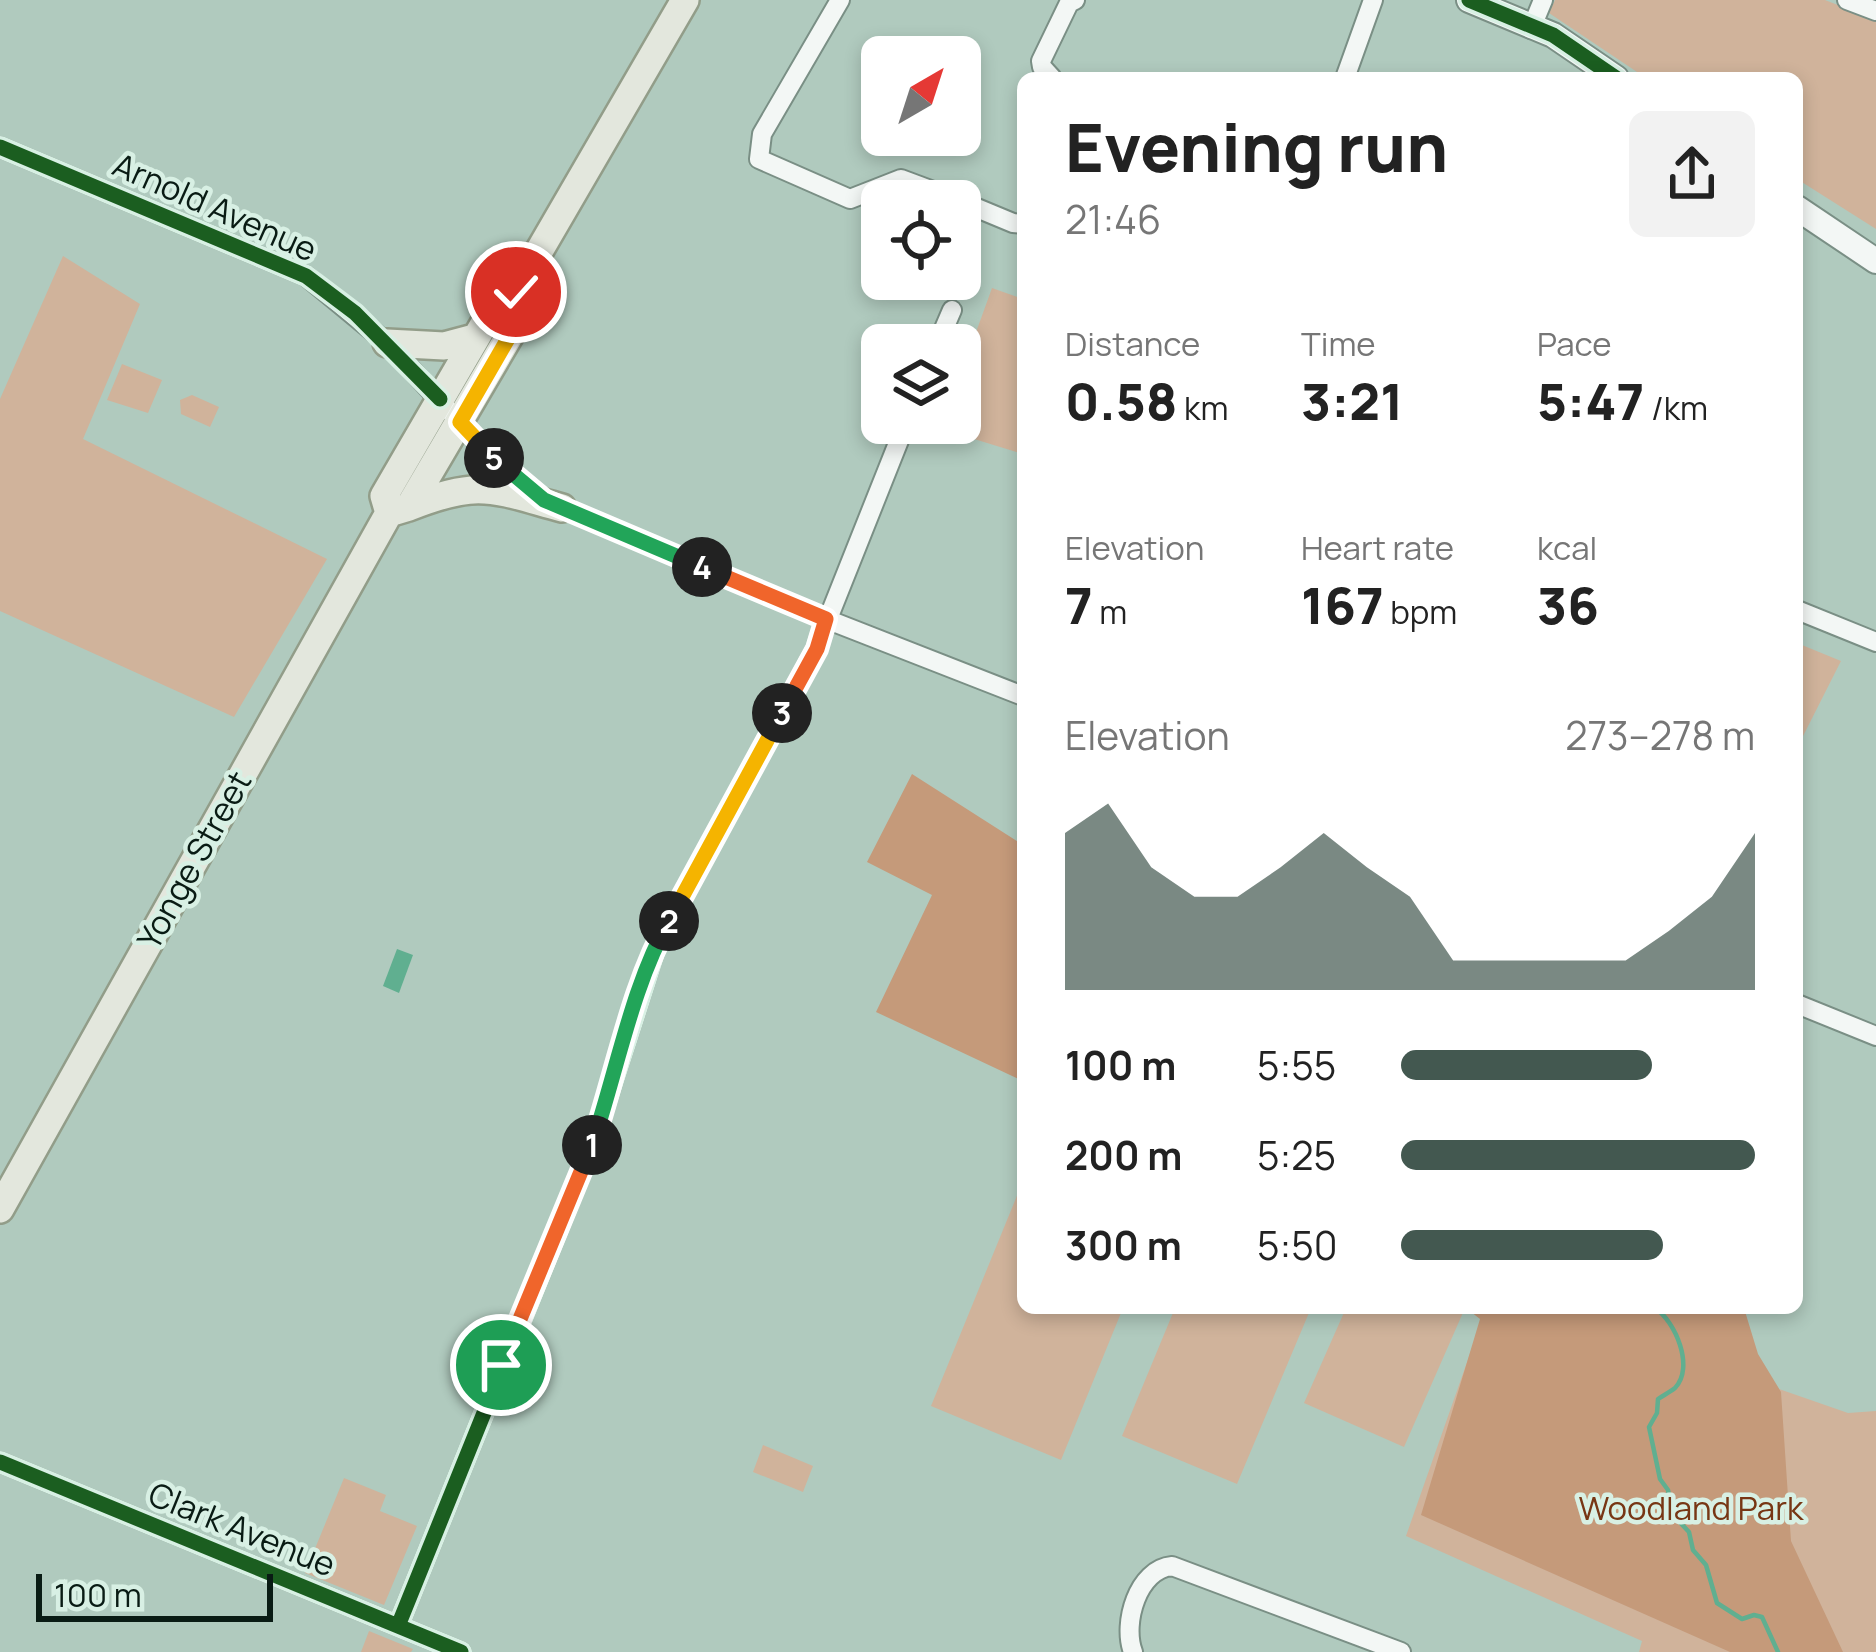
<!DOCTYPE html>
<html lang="en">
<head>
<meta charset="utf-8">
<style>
  :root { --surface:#fff; --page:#f2f2f2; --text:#222; --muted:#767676; --accent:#435850 }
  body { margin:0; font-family:Manrope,sans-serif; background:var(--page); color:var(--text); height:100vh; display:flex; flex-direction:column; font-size:45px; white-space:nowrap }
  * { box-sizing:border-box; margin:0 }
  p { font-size:39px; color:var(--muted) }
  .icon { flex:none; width:66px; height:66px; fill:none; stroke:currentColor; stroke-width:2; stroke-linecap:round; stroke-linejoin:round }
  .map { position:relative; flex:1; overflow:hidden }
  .details { position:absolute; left:1017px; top:72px; width:786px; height:1242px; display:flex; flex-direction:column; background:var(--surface); border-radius:18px; box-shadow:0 6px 18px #0003 }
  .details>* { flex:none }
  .needle { width:78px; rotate:39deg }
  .controls { position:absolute; left:861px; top:36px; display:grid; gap:24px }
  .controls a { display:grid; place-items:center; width:120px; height:120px; border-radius:18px; background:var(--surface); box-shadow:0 6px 18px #0003; font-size:60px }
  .scale { position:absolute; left:36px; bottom:30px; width:237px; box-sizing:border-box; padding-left:12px; border:6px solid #091b14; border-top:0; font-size:33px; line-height:42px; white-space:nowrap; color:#091b14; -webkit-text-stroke:9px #d8f0e4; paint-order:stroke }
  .pin { position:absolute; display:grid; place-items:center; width:102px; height:102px; color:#fff; margin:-51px; border:6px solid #fff; border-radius:50%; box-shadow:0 3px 12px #0007 }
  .km { position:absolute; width:60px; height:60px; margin:-30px; border-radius:50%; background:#222; color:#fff; font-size:33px; line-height:60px; text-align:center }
  .round { display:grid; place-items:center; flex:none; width:126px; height:126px; border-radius:18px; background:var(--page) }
  .summary { display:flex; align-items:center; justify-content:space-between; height:204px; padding:0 48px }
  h1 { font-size:66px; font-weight:800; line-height:90px }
  .stats { display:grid; grid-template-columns:repeat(3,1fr); gap:18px; height:204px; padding:12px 48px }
  .stats div { display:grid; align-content:center }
  .stats b { font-size:51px; font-weight:800 }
  .stats small { font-size:33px; font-weight:400 }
  .stats p { font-size:33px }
  .chart { height:336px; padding:24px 48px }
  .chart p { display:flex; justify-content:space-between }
  .chart svg { width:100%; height:216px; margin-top:12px; fill:var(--accent); opacity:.7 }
  ul { padding:0 48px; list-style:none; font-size:39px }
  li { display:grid; grid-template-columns:192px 144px 1fr; align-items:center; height:90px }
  li i { height:30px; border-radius:15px; background:var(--accent) }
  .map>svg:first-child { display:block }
  .green { fill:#d0b39b }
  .forest { fill:#c59a7a }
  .water { fill:#60af90 }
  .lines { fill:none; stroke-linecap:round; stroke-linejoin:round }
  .stream { stroke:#60af90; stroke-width:4.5 }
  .minor-casing { stroke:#7a8f85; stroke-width:22 }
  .secondary-casing { stroke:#7a8f85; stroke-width:28 }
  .primary-casing { stroke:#929d89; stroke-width:32 }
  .minor { stroke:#f3f7f5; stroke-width:18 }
  .secondary { stroke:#f3f7f5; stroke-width:24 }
  .primary { stroke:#e3e7dd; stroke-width:27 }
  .cycleway-casing { stroke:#d8f0e4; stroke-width:22 }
  .cycleway { stroke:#1b5e20; stroke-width:15 }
  .split-1-casing { stroke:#fff; stroke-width:24 }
  .split-2-casing { stroke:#fff; stroke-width:24 }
  .split-3-casing { stroke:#fff; stroke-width:24 }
  .split-4-casing { stroke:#fff; stroke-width:24 }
  .split-5-casing { stroke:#fff; stroke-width:24 }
  .split-6-casing { stroke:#fff; stroke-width:24 }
  .split-1 { stroke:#f0652b; stroke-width:15 }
  .split-2 { stroke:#22a559; stroke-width:15 }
  .split-3 { stroke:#f5b400; stroke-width:15 }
  .split-4 { stroke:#f0652b; stroke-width:15 }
  .split-5 { stroke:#22a559; stroke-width:15 }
  .split-6 { stroke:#f5b400; stroke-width:15 }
  .labels { text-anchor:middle; stroke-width:9; stroke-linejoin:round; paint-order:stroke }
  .street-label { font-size:33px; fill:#091b14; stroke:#d8f0e4 }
  .park-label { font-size:33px; fill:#773614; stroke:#d8f0e4 }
</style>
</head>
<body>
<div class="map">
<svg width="1876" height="1652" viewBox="0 0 1876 1652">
  <rect width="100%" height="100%" fill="#b0cabe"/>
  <path class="green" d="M1555,0H1825L1876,20V229L1797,179V78H1646L1549,13Z
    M63,256L140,304L83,439L327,559L234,717L0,611V399Z
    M992,288L1023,299V454L922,423H960V345H956L959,338L975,335Z
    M122,364L162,380L148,413L107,400Z
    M192,395L219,407L210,427L181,414L180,400Z
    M1797,643L1841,661L1797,748Z
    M1023,1181V1308H1123L1061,1460L931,1406Z
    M1175,1308H1311L1237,1484L1122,1436Z
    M1346,1308H1465L1404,1447L1304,1403Z
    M1486,1308L1779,1389L1848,1413L1876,1411V1652H1639L1642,1641L1406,1536Z
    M763,1445L813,1466L803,1492L753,1472Z
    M344,1478L386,1495L380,1511L417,1526L384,1605L305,1573Z
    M369,1631L413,1649L411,1652H361Z"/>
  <path class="forest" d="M912,774L1023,845V1081L876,1012L932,895L867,862Z
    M1466,1308H1744L1758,1354L1781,1392L1791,1541L1843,1652H1730L1421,1515L1480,1319Z"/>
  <path class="water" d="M397,949L413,955L399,993L383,986Z"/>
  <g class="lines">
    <path class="stream" d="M1655,1308C1675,1321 1695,1367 1675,1388C1670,1392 1664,1395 1658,1399L1657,1413L1649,1427L1660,1479L1668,1490L1673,1515L1689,1532L1693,1550L1706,1565L1717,1603L1742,1619L1754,1615L1762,1617L1778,1652"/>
    <defs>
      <path id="minor" d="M840,0L762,134L759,159L850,199L901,179L960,201
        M1847,0L1876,11
        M1531,29L1543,0
        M1052,78L1042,67L1041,61L1069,3L1075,0
        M1345,78L1373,0
        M0,147L306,276L387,343L486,451L544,500L826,619L1023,696
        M960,201L1013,223L1023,224
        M937,345L952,310
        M1797,610L1876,642
        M1797,1004L1876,1036
        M0,1462L461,1652
        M398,1626L593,1143L658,941L816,649L906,423
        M1133,1652C1122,1623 1138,1569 1172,1566L1401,1652"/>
      <path id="secondary" d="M1469,0L1553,35L1616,78
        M1797,208L1876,261"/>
      <path id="primary" d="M387,343L444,346L474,338
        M409,507C479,479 492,489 562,508
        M389,513L384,496L498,300L516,291L685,0
        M0,1209L389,513L409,507L521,316L516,291"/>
    </defs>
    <use href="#minor" class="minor-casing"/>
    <use href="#secondary" class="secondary-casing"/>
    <use href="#primary" class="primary-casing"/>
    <use href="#minor" class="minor"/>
    <use href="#secondary" class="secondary"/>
    <use href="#primary" class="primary"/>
    <defs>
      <path id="cycleway" d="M1469,0L1553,35L1616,78
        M0,147L306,276L355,313L440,399
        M0,1462L461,1652
        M398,1626L593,1143L658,941L816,649L826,619"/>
    </defs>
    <use href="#cycleway" class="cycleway-casing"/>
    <use href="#cycleway" class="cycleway"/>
  </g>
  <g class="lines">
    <defs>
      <path id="split-1" d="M501,1365L592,1145"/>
      <path id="split-2" d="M592,1145C616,1075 632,985 669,921"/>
      <path id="split-3" d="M669,921L782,713"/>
      <path id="split-4" d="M702,567L826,619L817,649L782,713"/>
      <path id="split-5" d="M494,458L544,500L702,567"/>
      <path id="split-6" d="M494,458L460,422L521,316L516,292"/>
    </defs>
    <use href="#split-1" class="split-1-casing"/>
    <use href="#split-2" class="split-2-casing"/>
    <use href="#split-3" class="split-3-casing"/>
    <use href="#split-4" class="split-4-casing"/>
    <use href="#split-5" class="split-5-casing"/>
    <use href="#split-6" class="split-6-casing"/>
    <use href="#split-1" class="split-1"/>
    <use href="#split-2" class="split-2"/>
    <use href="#split-3" class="split-3"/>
    <use href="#split-4" class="split-4"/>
    <use href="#split-5" class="split-5"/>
    <use href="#split-6" class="split-6"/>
  </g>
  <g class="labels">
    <g class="street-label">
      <text transform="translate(215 207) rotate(24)" y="12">Arnold Avenue</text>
      <text transform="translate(194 860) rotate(-61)" y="12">Yonge Street</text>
      <text transform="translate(242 1529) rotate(22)" y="12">Clark Avenue</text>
    </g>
    <g class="park-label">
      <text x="1691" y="1520">Woodland Park</text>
    </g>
  </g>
</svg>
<div class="controls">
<a><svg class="needle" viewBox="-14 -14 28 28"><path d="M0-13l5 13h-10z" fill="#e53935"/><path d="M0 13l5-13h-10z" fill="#767676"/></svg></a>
<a><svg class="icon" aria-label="locate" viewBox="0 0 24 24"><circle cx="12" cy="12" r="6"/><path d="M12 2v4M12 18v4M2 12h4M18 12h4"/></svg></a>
<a><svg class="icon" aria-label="layers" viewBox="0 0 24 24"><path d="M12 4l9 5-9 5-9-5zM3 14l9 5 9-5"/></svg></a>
</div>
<div class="scale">100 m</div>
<div class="pin" style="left:501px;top:1365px;background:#1e9e55"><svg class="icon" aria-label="arrive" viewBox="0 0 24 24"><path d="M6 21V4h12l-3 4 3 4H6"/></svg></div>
<div class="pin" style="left:516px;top:292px;background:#d93025"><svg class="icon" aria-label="check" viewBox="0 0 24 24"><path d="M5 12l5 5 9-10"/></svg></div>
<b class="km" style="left:592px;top:1145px">1</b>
<b class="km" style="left:669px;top:921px">2</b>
<b class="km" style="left:782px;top:713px">3</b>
<b class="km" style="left:702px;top:567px">4</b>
<b class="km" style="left:494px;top:458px">5</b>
<section class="details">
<div class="summary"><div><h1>Evening run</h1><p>21:46</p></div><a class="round"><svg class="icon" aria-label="share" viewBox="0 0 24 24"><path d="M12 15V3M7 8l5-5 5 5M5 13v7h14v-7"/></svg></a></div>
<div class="stats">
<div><p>Distance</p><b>0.58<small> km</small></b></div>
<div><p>Time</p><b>3:21</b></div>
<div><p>Pace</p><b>5:47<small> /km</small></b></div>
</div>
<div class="stats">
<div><p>Elevation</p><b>7<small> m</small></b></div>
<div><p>Heart rate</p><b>167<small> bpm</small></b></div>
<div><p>kcal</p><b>36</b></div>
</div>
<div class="chart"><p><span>Elevation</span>273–278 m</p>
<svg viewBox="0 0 160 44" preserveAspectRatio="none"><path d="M0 44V12L10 6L20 19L30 25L40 25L50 19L60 12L70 19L80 25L90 38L100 38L110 38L120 38L130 38L140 32L150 25L160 12V44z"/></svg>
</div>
<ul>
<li><b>100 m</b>5:55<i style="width:71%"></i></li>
<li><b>200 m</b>5:25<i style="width:100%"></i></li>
<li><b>300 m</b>5:50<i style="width:74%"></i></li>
</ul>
</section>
</div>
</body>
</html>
